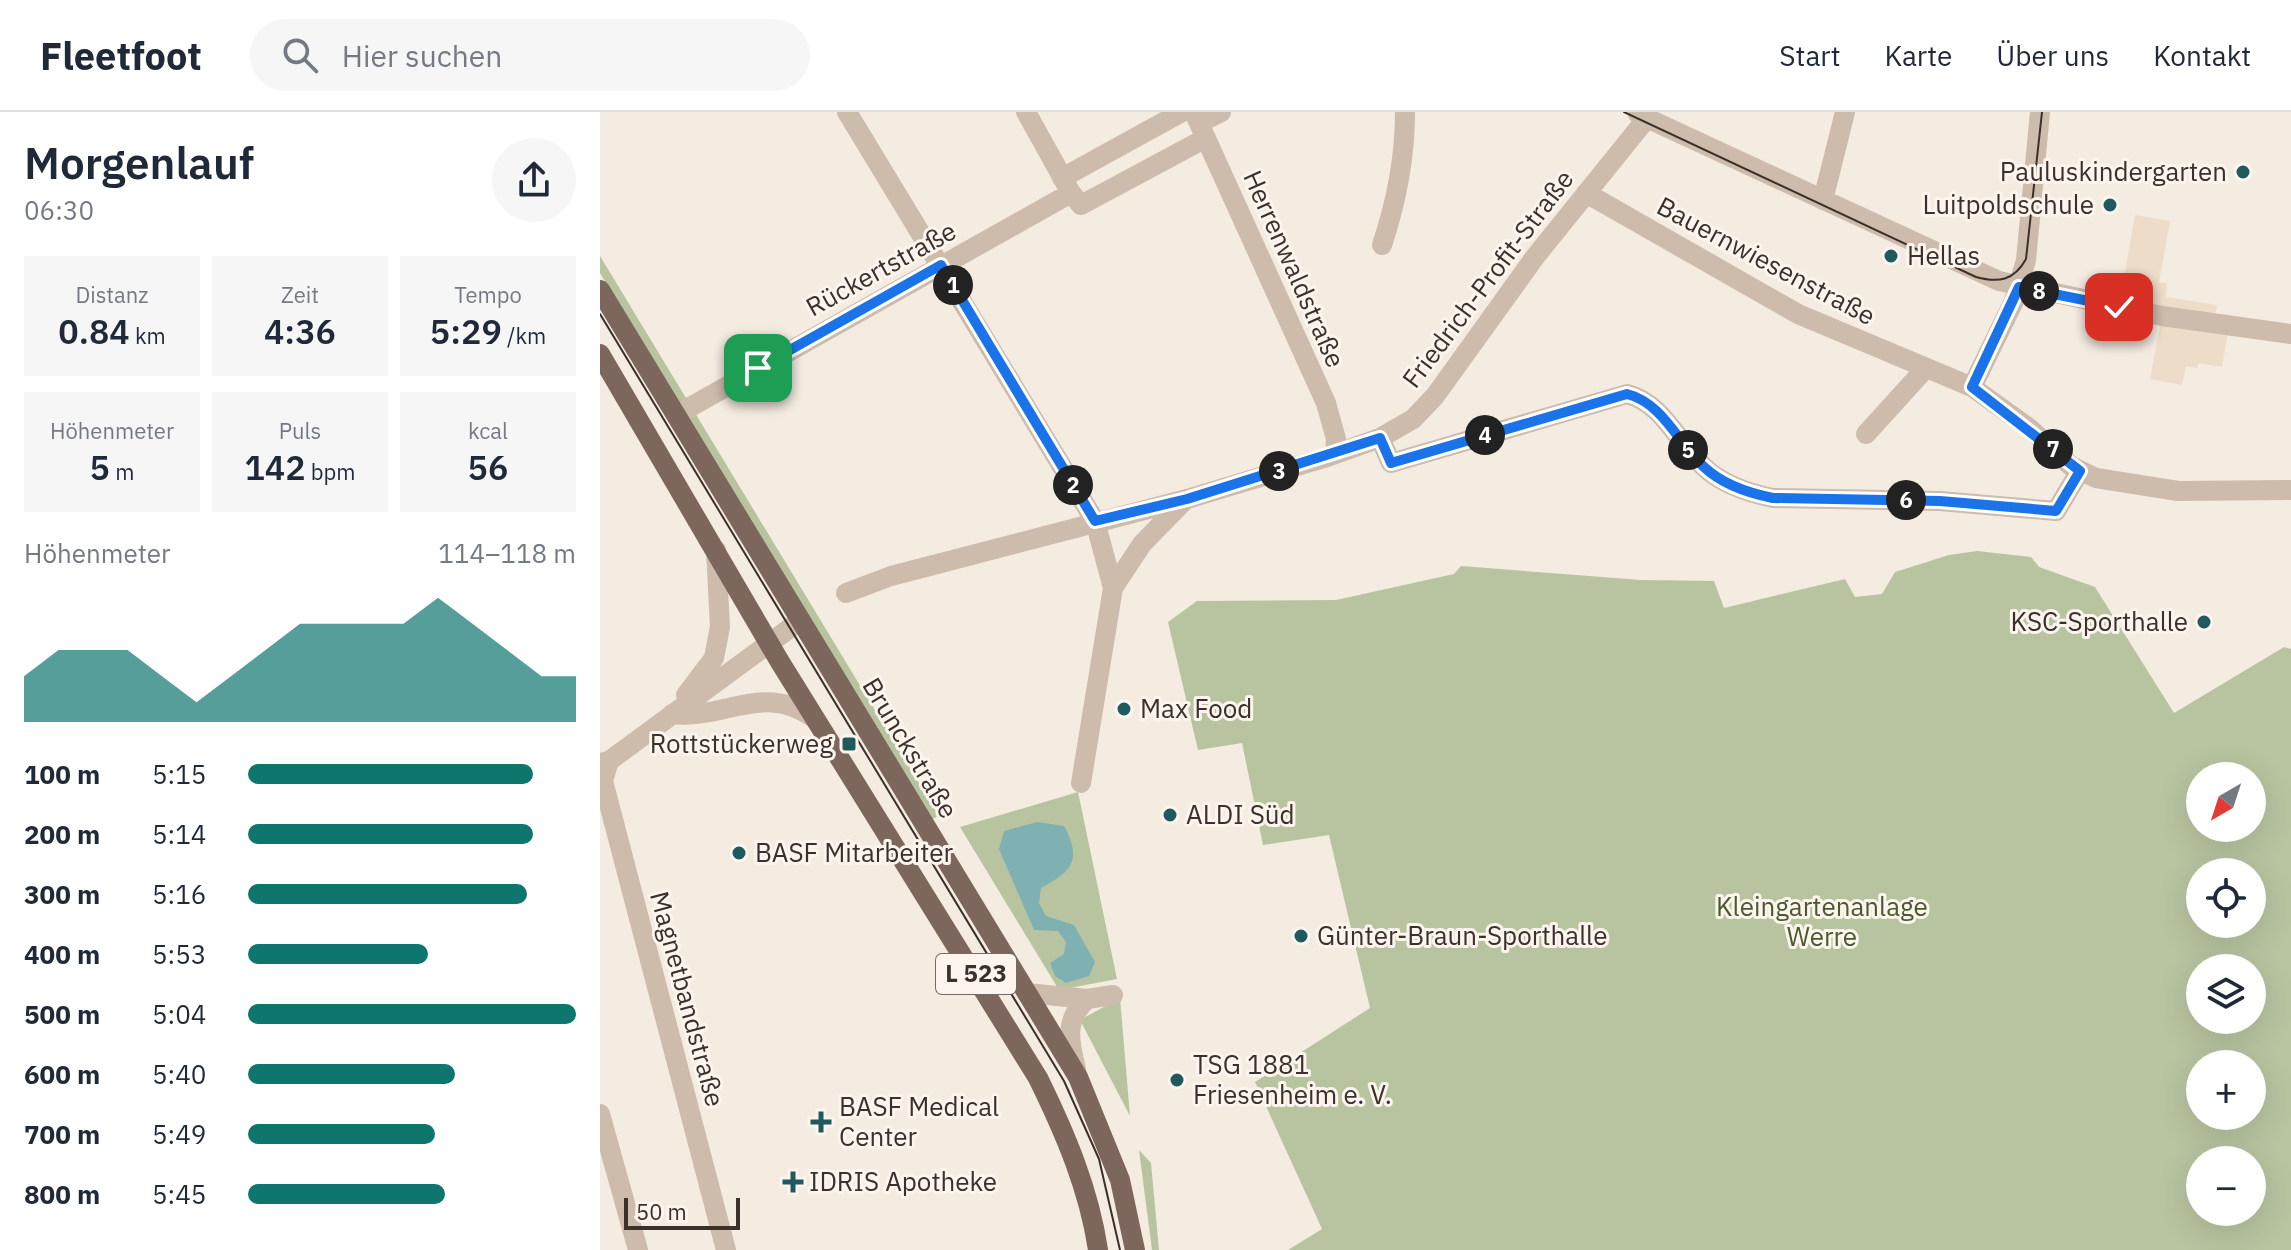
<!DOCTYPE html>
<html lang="de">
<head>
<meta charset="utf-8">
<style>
  :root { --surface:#fff; --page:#f6f6f7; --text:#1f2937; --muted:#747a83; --line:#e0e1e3; --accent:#0f766e }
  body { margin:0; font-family:"IBM Plex Sans",sans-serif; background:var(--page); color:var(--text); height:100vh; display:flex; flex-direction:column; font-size:30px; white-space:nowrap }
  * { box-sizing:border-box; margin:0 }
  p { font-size:26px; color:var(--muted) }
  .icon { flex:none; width:44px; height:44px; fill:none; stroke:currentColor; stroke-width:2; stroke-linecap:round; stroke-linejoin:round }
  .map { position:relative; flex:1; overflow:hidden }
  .sheet { display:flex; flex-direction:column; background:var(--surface); width:600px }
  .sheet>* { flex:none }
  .needle { width:52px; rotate:219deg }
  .buttons { position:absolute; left:1586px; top:650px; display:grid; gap:16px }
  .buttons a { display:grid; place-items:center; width:80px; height:80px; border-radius:50%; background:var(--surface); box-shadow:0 8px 32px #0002; font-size:40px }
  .scale { position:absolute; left:24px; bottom:20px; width:116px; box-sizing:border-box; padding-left:8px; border:4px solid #3b302b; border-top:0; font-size:22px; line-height:28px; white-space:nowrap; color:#3b302b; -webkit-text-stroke:6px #fbf5ee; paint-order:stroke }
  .pin { position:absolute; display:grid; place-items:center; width:68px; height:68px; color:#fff; margin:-34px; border-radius:16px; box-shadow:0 4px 12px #0006 }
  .km { position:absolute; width:40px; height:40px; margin:-20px; border-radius:50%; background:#222; color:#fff; font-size:22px; line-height:40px; text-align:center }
  .round { display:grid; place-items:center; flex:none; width:84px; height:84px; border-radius:42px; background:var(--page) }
  .overview { display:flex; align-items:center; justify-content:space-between; height:136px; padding:0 24px }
  h1 { font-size:44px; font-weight:600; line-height:60px }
  .metrics { display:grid; grid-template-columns:repeat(3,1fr); gap:12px; height:136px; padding:8px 24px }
  .metrics div { display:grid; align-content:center; border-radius:0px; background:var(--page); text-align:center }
  .metrics b { font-size:34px; font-weight:600 }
  .metrics small { font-size:22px; font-weight:400 }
  .metrics p { font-size:22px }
  .chart { height:224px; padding:16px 24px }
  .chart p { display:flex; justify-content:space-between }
  .chart svg { width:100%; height:144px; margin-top:8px; fill:var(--accent); opacity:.7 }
  ul { padding:0 24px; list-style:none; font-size:26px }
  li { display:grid; grid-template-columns:128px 96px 1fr; align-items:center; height:60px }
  li i { height:20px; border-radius:10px; background:var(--accent) }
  header { display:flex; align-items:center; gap:48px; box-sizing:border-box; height:112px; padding:0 40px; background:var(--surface); border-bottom:2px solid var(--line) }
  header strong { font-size:38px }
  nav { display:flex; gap:44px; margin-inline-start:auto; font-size:28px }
  .search { width:560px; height:72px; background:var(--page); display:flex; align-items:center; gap:20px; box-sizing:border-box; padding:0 28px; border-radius:44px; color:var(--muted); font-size:30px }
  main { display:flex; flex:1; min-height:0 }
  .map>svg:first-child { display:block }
  .green { fill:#b8c4a0; fill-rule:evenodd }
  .plaza { fill:#ecdcc8 }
  .water { fill:#7fb0b2 }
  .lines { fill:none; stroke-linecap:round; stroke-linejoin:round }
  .minor { stroke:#cdbbac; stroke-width:20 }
  .major { stroke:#7d675c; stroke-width:20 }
  .tram { stroke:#3b302b; stroke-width:2 }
  .route-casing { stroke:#fff; stroke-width:16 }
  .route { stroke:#1a73e8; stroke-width:10 }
  .poi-dot { fill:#1f5a5e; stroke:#fbf5ee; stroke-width:3 }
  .labels { text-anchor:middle; stroke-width:6; stroke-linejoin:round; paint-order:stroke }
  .shield { fill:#fbf5ee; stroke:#756b66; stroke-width:2 }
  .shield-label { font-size:24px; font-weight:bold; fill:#3b302b }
  .poi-label { font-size:26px; fill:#3b302b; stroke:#fbf5ee; text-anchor:start }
  .street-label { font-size:26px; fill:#3b302b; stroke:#fbf5ee }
  .park-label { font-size:26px; fill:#4a5a2e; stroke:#fbf5ee }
</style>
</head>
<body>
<header>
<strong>Fleetfoot</strong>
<div class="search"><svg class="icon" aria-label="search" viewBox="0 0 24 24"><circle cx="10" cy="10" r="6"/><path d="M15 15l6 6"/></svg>Hier suchen</div>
<nav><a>Start</a><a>Karte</a><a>Über uns</a><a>Kontakt</a></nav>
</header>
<main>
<section class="sheet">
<div class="overview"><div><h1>Morgenlauf</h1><p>06:30</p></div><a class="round"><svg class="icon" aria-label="share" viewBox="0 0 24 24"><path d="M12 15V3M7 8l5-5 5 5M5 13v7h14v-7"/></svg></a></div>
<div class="metrics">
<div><p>Distanz</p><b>0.84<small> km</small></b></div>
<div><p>Zeit</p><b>4:36</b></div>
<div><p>Tempo</p><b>5:29<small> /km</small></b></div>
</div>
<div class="metrics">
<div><p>Höhenmeter</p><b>5<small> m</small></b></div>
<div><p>Puls</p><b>142<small> bpm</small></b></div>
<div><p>kcal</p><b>56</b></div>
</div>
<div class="chart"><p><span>Höhenmeter</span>114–118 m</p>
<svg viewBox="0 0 160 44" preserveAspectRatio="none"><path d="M0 44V30L10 22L20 22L30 22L40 30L50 38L60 30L70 22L80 14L90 14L100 14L110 14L120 6L130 14L140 22L150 30L160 30V44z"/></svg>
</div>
<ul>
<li><b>100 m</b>5:15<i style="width:87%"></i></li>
<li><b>200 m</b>5:14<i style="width:87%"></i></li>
<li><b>300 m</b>5:16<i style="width:85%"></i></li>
<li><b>400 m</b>5:53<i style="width:55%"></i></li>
<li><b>500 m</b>5:04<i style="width:100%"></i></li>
<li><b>600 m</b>5:40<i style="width:63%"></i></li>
<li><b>700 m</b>5:49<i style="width:57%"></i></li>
<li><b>800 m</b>5:45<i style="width:60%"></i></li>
</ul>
</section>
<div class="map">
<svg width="1691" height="1138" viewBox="0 0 1691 1138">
  <rect width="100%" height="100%" fill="#f4ebe1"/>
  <path class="green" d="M0,144L339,704L330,708L0,161Z
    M1377,439L1431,445L1439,455L1495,475L1574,601L1684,535L1691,537V1138H688L722,1117L655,970L770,896L729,723L663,733L642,631L598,638L568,510L597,489L736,488L854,462L861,454L1041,468L1114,469L1124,496L1245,467L1255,485L1282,482L1295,460L1349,443ZM1600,664H1652V716H1600ZM1600,760H1652V812H1600ZM1652,856V908H1600V856ZM1600,952H1652V1004H1600ZM1600,1048H1652V1100H1600Z
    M478,680L517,867L459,878L360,715Z
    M520,886L530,1004L480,908Z
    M539,1038L551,1051L559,1138H552Z"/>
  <path class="plaza" d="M1535,103L1570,109L1559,170L1567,171L1566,185L1617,193L1614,212L1629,215L1622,255L1599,251L1597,256L1586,254L1582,273L1550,267L1562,204L1519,195Z"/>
  <path class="water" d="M437,710L464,714C482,747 473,759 441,776L439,791L446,804L474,813L495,850L489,864L466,871L455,864L450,851L464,842L466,830L458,819L434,818L399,737L404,719Z"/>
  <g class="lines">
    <path class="minor" d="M247,0L495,409L513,476L481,671
      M426,0L471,81L481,93L606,26
      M594,0L726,291L736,327L735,339
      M1038,2L1399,169L1562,204L1691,222
      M599,11L621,0
      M462,66L582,0
      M986,81L1198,202L1372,275L1429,316L1471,354L1496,366L1578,379L1691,378
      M1223,88L1245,0
      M782,133C797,88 805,47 805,0
      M1372,275L1414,189L1426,148L1440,0
      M76,303L471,81
      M1266,322L1325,257
      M780,326L791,351L1027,282C1063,291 1078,331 1104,355C1123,373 1148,381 1173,386L1340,389L1456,399L1480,359
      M513,476L542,432L584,389
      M246,481L291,464L587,387L724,346L780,326L813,307L835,284L935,145L1047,6
      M86,583L114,546L120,515L116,438
      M72,602C125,608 162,570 214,606
      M9,649L3,669L126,1138
      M0,651L9,649L201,508
      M427,881L487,887L513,883
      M476,957C469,929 464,908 487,887
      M0,1002L38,1138"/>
    <path class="major" d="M0,178L478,965L520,1068L535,1138
      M0,242L180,550L438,966C465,1021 489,1077 498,1138"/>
    <path class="tram" d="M1024,0L1376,165C1398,171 1414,169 1426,147L1442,0
      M0,202L464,969L499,1047L520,1138"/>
  </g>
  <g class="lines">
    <defs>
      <path id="route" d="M158,256L341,153L495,409L587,387L780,326L791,351L1027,282C1063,291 1078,331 1104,355C1123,373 1148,381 1173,386L1340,389L1456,399L1480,359L1372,275L1419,175L1519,195"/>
    </defs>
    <use href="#route" class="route-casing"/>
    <use href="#route" class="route"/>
  </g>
  <g class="poi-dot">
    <circle cx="1643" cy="60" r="8"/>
    <circle cx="1510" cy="93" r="8"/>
    <circle cx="1291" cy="144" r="8"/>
    <circle cx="1604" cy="510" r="8"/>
    <circle cx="524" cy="597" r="8"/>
    <rect x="241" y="624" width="16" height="16" rx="4"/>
    <circle cx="570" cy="703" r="8"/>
    <circle cx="139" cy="741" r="8"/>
    <circle cx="701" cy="824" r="8"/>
    <circle cx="577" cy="968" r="8"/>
    <path d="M217 998h8v8h8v8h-8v8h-8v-8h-8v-8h8z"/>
    <path d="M189 1058h8v8h8v8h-8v8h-8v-8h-8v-8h8z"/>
  </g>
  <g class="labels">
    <rect class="shield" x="336" y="842" width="80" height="40" rx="6"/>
    <g class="shield-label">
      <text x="376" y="870">L 523</text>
    </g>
    <g class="poi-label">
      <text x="1627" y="69" text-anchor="end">Pauluskindergarten</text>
      <text x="1494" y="102" text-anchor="end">Luitpoldschule</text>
      <text x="1307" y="153">Hellas</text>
      <text x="1588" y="519" text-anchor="end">KSC-Sporthalle</text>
      <text x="540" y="606">Max Food</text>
      <text x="233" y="641" text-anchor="end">Rottstückerweg</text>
      <text x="586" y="712">ALDI Süd</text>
      <text x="155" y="750">BASF Mitarbeiter</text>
      <text x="717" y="833">Günter-Braun-Sporthalle</text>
      <text x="593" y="962">TSG 1881<tspan x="593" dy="30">Friesenheim e. V.</tspan></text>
      <text x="239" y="1004">BASF Medical<tspan x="239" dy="30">Center</tspan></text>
      <text x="209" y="1079">IDRIS Apotheke</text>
    </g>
    <g class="street-label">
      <text transform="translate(1166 149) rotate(28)" y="9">Bauernwiesenstraße</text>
      <text transform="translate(281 157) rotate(-29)" y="9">Rückertstraße</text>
      <text transform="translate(694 157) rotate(66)" y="9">Herrenwaldstraße</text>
      <text transform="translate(888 167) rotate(-53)" y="9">Friedrich-Profit-Straße</text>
      <text transform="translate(310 636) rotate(59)" y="9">Brunckstraße</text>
      <text transform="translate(87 887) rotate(75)" y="9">Magnetbandstraße</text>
    </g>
    <g class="park-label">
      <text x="1222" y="804">Kleingartenanlage<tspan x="1222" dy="30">Werre</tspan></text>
    </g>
  </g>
</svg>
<div class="buttons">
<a><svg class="needle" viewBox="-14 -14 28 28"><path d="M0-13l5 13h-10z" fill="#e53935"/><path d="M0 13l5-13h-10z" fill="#747a83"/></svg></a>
<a><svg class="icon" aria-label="locate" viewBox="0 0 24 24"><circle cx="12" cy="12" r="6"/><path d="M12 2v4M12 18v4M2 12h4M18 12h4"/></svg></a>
<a><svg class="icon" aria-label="layers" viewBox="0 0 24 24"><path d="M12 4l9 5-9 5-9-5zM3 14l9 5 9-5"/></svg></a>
<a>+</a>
<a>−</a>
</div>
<div class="scale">50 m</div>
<div class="pin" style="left:158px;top:256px;background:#1e9e55"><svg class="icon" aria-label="arrive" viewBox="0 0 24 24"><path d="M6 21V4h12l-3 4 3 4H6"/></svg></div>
<div class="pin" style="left:1519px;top:195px;background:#d93025"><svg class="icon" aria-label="check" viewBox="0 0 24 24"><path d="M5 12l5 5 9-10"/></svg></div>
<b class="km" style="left:353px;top:173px">1</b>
<b class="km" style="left:473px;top:373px">2</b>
<b class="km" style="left:679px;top:359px">3</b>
<b class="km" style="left:885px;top:323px">4</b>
<b class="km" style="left:1088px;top:338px">5</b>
<b class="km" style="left:1306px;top:388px">6</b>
<b class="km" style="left:1453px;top:337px">7</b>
<b class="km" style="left:1439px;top:179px">8</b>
</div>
</main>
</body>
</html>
